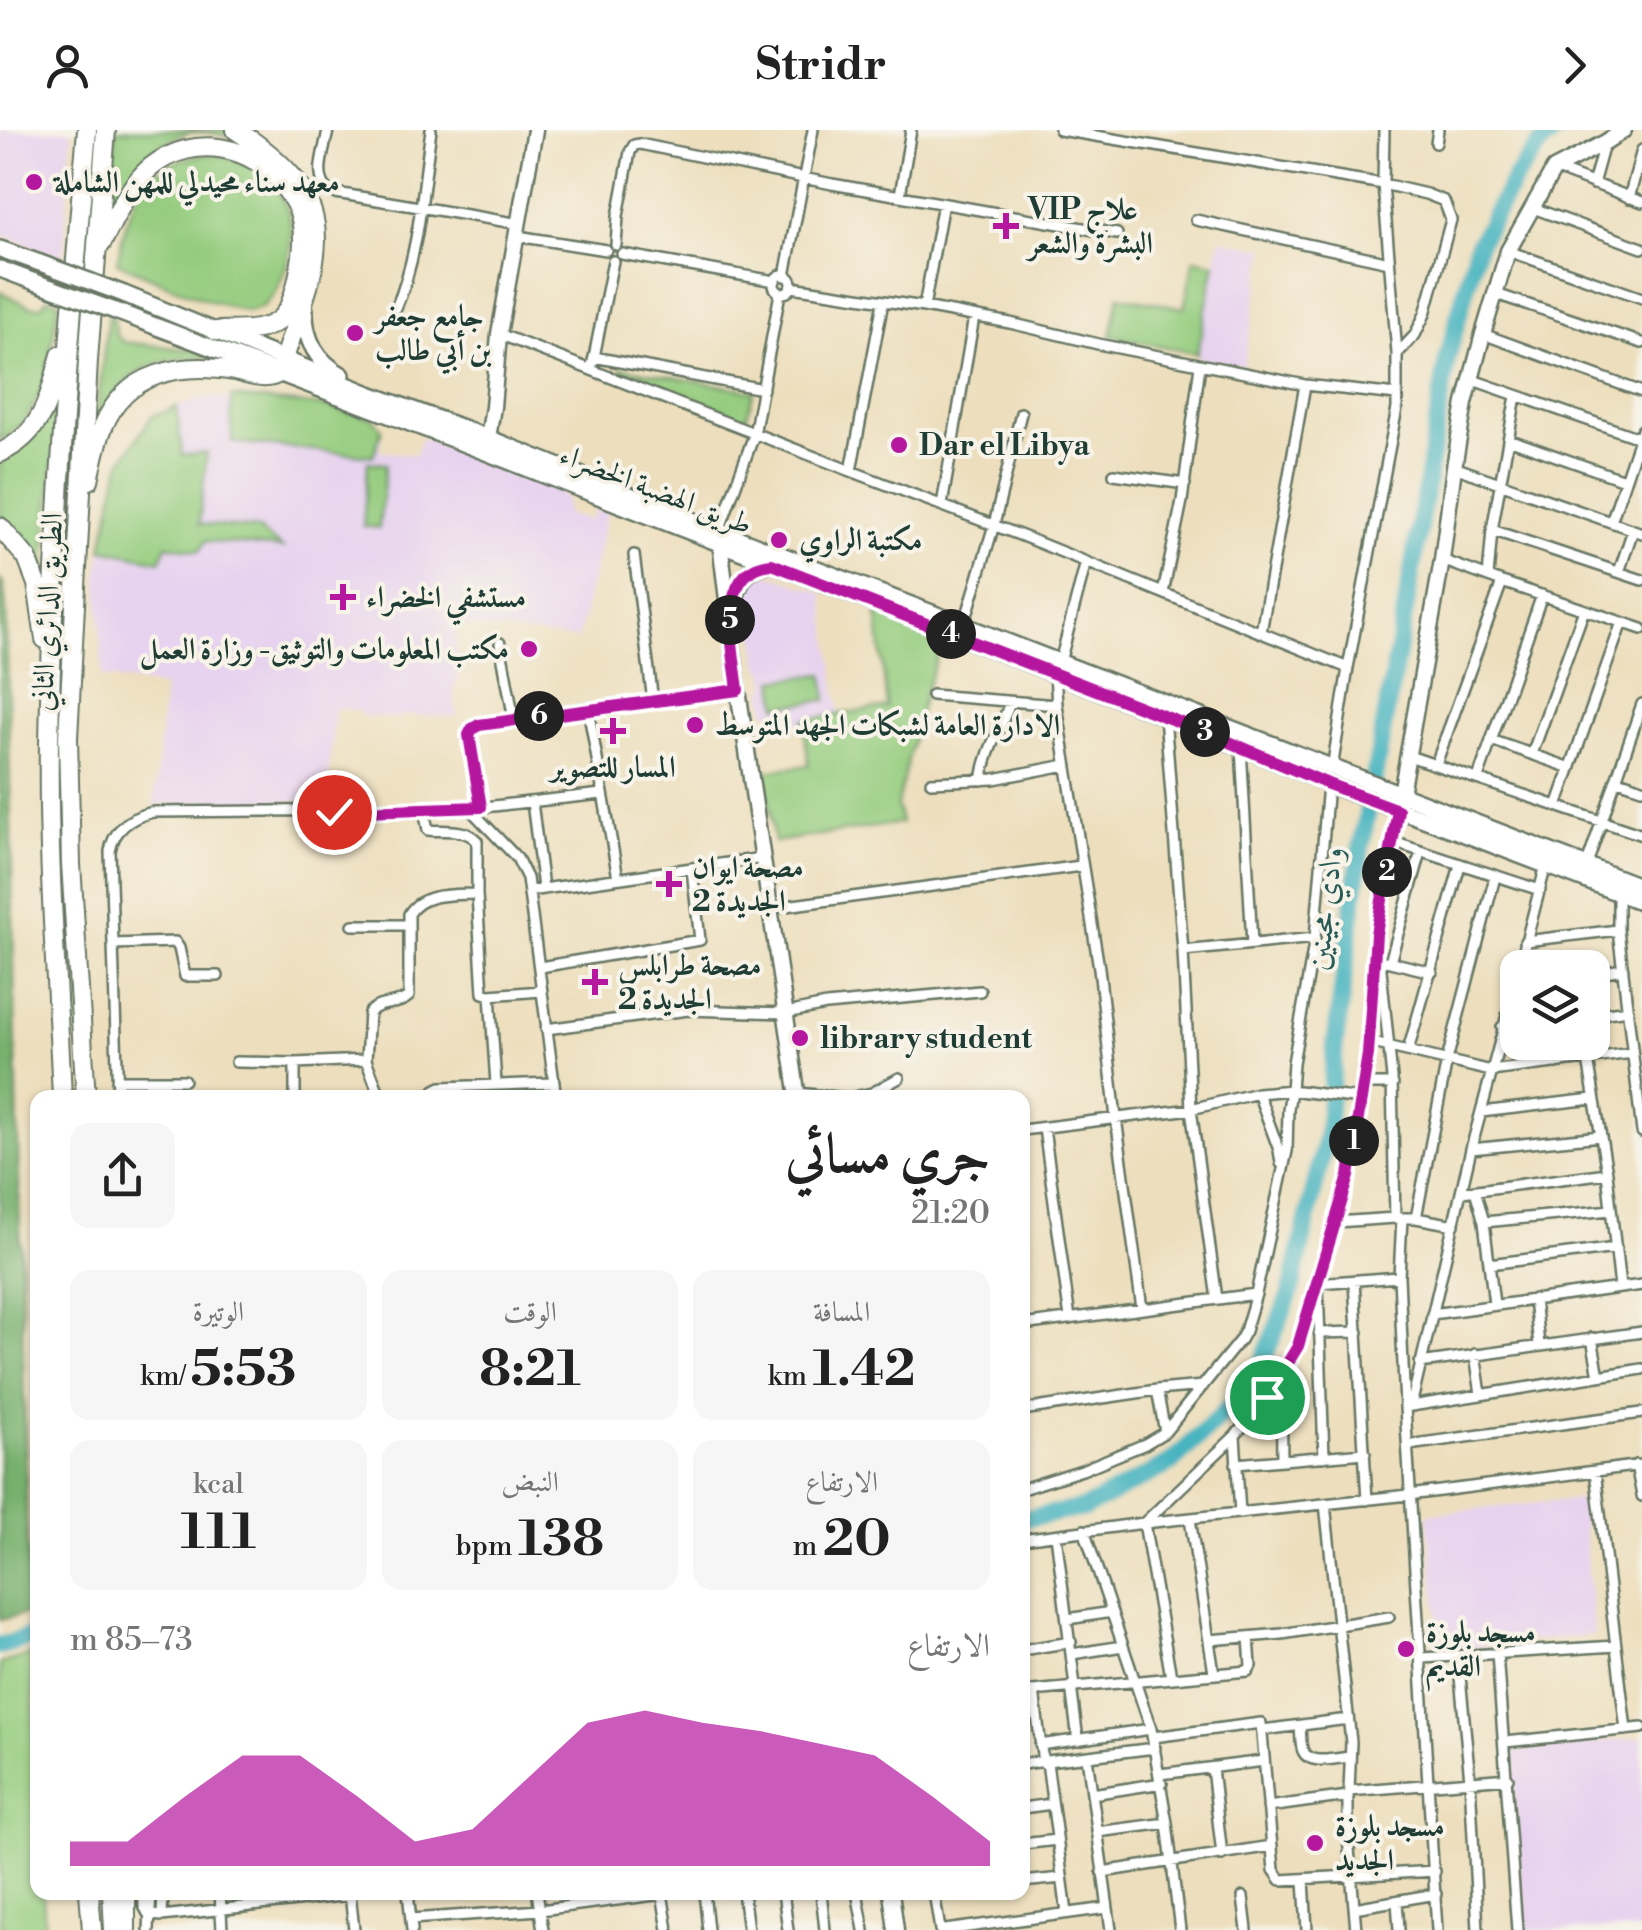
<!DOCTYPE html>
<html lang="ar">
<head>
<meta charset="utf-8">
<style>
  :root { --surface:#fff; --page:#f6f6f6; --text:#222; --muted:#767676; --accent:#b5179e }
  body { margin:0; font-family:"Libre Bodoni",Amiri,serif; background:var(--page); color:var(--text); direction:rtl; height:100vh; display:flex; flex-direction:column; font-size:38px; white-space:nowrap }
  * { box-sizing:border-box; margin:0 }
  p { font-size:32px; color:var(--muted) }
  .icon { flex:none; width:55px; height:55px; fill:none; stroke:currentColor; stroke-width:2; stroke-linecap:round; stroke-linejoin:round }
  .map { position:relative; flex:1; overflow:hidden; direction:ltr }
  .panel { position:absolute; left:30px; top:960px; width:1000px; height:810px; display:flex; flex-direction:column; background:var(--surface); border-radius:20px; box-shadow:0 2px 8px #0004; direction:rtl }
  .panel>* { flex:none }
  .buttons { position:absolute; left:1500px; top:820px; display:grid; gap:20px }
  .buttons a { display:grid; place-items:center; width:110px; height:110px; border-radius:20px; background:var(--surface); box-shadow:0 2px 8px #0004; font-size:50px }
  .pin { position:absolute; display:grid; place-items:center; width:85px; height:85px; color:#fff; margin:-42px; border:5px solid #fff; border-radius:50%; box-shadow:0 2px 10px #0007 }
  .km { position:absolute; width:50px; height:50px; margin:-25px; border-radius:50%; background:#222; color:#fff; font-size:28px; line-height:50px; text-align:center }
  .round { display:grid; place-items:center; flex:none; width:105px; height:105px; border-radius:20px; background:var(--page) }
  .overview { display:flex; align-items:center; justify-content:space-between; height:170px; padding:0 40px }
  h1 { font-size:55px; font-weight:800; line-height:75px }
  .stats { display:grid; grid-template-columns:repeat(3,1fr); gap:15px; height:170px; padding:10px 40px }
  .stats div { display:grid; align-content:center; border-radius:20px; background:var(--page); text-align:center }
  .stats b { font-size:50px; font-weight:800 }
  .stats small { font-size:28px; font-weight:400 }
  .stats p { font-size:28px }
  .chart { height:280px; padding:20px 40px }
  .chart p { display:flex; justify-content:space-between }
  .chart svg { width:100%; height:180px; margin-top:10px; fill:var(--accent); opacity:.7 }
  header { display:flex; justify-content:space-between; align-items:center; height:130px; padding:0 40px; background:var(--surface); font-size:45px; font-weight:800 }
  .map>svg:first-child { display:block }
  .built { fill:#e7d2ef }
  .green { fill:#94cc7e; stroke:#5a8459; stroke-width:2.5 }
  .forest { fill:#77b06d; stroke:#4b7650; stroke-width:2.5 }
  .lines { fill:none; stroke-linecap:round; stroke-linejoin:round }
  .river { stroke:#46b4c0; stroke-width:18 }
  .street-casing { stroke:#677664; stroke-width:14 }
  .secondary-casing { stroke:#677664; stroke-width:19 }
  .primary-casing { stroke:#677664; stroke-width:20 }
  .highway-casing { stroke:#677664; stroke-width:22 }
  .street { stroke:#fff; stroke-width:9 }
  .secondary { stroke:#fff; stroke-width:14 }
  .primary { stroke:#fff; stroke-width:15 }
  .highway { stroke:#fff; stroke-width:18 }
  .primary-bridge-casing { stroke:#677664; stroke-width:20; stroke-linecap:butt }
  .primary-bridge { stroke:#fff; stroke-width:15 }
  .route-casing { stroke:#fff; stroke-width:20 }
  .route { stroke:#b5179e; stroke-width:12 }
  .poi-dot { fill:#b5179e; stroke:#f7f3e8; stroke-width:4 }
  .labels { text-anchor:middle; stroke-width:8; stroke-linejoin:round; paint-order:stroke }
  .poi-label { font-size:30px; font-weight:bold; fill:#1f3d34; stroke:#f7f3e8; text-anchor:start }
  .street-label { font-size:30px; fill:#1f3d34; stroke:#f7f3e8 }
  .water-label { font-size:32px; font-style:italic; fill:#295b57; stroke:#f7f3e8 }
</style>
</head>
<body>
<header><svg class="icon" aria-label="forward" viewBox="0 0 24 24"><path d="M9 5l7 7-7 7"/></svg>Stridr<svg class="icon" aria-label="person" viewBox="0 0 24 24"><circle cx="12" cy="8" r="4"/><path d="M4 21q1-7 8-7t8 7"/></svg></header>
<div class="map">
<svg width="1642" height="1800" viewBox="0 0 1642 1800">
  <rect width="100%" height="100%" fill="#f7f3e8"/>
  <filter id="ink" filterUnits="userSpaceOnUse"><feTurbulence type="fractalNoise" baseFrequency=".01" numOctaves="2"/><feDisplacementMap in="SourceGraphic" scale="20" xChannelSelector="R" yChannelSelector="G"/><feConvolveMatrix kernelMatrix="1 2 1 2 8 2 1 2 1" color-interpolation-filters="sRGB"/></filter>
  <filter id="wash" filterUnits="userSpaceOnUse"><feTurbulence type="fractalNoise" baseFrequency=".0048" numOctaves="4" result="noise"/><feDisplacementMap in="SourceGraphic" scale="40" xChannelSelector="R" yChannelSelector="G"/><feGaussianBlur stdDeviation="2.25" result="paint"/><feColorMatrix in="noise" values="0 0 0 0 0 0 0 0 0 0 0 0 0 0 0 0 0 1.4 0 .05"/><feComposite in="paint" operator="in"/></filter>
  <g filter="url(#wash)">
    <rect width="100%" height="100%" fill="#eddfbe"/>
    <path class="built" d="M0,0H72L63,129L0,104Z
      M1220,109L1266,119L1243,237L1197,228Z
      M205,267L294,271L324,276L373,288L382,299L380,321L416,325L419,312L424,308L561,361L566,367L567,385L590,390L595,380L608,378L578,509L455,495L458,550L453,559L457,586L401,585L400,588L362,586L358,580L335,578L326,670L154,675L164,557L102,547L98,441L120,334L152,286Z
      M765,443L823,463L840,587L773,597L770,582H766L763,561L767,556L765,540L759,535L749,454Z
      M1581,1369L1594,1505L1441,1520L1427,1384Z
      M1642,1607V1800H1524L1511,1622Z"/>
    <path class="green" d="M116,0H225L246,13C232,8 215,2 199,2C155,3 134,45 110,76Z
      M211,24C225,27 242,30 255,38C273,49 288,73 291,94C294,119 279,183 246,181C239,180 231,177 224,175C187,165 152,147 117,132C130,70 139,32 211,24Z
      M1194,129L1215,133L1197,224L1111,206L1119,166L1184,178Z
      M0,162L32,177L41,176L48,168L59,172C49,220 50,283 0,310Z
      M108,186L114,189L116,205L123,212L202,221L217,227C183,228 144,229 121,258C111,270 104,285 95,298Z
      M622,238L754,261L746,289L620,242Z
      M59,263L43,453L26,411L0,387V327Z
      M231,267L324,276L373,288L382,299L373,326L232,312Z
      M177,277L182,325L207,323L199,394L257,399L282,418L205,411L200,421L167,415L160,431L102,419L120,334L152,286Z
      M368,332L386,334L379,398L363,396Z
      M877,482L943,509L921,575L897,676L901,693L774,712L765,641L809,635L803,590L887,577Z
      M824,544L827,570L778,576L775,550Z
      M32,1524L37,1658L38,1762L43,1763L45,1800H0V1534Z"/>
    <path class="forest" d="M0,449L3,454L6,478L29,1483L0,1490Z"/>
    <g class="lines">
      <path class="river" d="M1022,1389L1085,1378L1171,1333L1254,1254L1291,1161L1327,1003L1335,914L1361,717L1406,476L1448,226L1477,116L1516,46L1541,13L1557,0
        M0,1516L38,1505"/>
    </g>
  </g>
  <g filter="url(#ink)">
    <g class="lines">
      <defs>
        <path id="street" d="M328,0C325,21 312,47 330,62L520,94
          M1060,0L1383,54L1426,64L1444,71L1451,90L1425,184L1415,205L1398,223
          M1436,13L1438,0
          M1556,39L1642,72
          M1593,54L1604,14
          M900,65L911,0
          M1629,68L1642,20
          M1533,78L1642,118
          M1196,90L1389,132
          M517,106L606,120
          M616,115L618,86L630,22L634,15L640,14L832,54L1117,104
          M1508,121L1642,168
          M622,124L775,151
          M774 154a9 9 0 1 1 18 0a9 9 0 1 1-18 0Z
          M785,146L813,0
          M792,157L924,177L1010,193L1098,214L1305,255L1397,265
          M1496,164L1642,213
          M924,177L943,73
          M396,178C419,125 423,56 431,0
          M499,204L851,341L883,172
          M1483,204L1642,262
          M594,227L613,131
          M591,239L594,227L763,259
          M1470,249L1639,308
          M1508,309L1624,350
          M1454,337L1642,403
          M851,341L1022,406L1348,538
          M1114,344L1185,354
          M942,375L974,187
          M1611,392L1642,300
          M1492,400L1642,450
          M719,401L754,305L780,163
          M634,425L653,571
          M1442,430L1502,452L1642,499
          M1619,442L1633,400
          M1488,447L1492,400L1516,266
          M1163,463L1182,371L1200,235
          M964,495L994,395L1021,283
          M1261,502L1305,255
          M500,513L514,590
          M1060,532L1086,432
          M1055,543L1057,575
          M932,565L1057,575L1099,838L1116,988L1142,1179
          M588,578L618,748
          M1165,586L1183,821L1191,979L1217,1169
          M1491,610L1571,638
          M1241,617L1252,814
          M1532,624L1584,480
          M1409,626L1642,705
          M1436,634L1502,452
          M1332,639L1348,538L1397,278V223L1383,54L1384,0
          M1478,648L1542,465
          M982,650C986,620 1000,600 1010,573
          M1618,650L1642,658
          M931,652L994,649L1066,635
          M1328,654L1315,808L1293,933L1291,960L1360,969
          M532,672L543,758
          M1557,676L1622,492
          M481,677L469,605L476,596L588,578L738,560
          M475,678L602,664
          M424,680L428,700C444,702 465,697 477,711V764L483,863L490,865L541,861
          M1393,712L1540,760
          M1586,737L1642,574
          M529,761L763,728
          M1618,764V800L1642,1002
          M771,778L1081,736
          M353,795H409
          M1525,811L1618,800
          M113,814L175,812L179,818L185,846H218
          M1183,821L1315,808
          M1380,830L1392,948L1395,1088H1402L1399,1147L1405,1277L1642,1239
          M1386,831L1432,842
          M1390,832L1421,722
          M540,837L700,810L692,739
          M1519,838L1546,735
          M1592,844L1623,839
          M490,865L496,954
          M1592,885L1628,880
          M1502,897L1518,895
          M546,899L688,880L786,883L826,875L980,861
          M1369,912L1491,941L1632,923
          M1553,912L1556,933
          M1408,921L1460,735
          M1588,929L1607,1043L1620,1157
          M236,932L295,933L366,930
          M295,933V968
          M117,950H184
          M1363,954H1393
          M797,963L847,968
          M1258,963L1279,1020L1281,1033
          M118,968L110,721C114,698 131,687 153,682L470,679L517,728L527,748L556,968
          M381,968L366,930L369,883C379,870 398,877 409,866V784C422,762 454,765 477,764
          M434,968L435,960L441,957L553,953
          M850,968L872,963L899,948
          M1481,982L1593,969
          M1044,998L1070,1189
          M1022,1000L1191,979L1258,963L1291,960L1288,980L1287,1021L1256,1164L1245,1201L1240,1210L1165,1302L1145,1314L1082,1340L1022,1359
          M1471,1019L1601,1006
          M1475,1060L1484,1092L1494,1174
          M1462,1062L1607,1043
          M1402,1088H1416L1447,930L1495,747
          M1416,1088L1454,1095
          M1336,1092L1395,1088
          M1484,1092L1611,1080
          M1489,1134L1616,1118
          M1354,1151L1367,1370
          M1534,1169L1539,1215
          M1432,1184L1642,1155
          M1022,1195L1256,1164
          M1319,1203L1358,1202
          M1592,1208L1599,1246
          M1475,1224L1481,1264
          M1420,1233L1642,1202
          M1281,1247L1282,1330
          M1157,1260L1165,1302
          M1411,1276L1471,1019L1518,844
          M1405,1277L1437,1800
          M1022,1280L1157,1260L1203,1256
          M1235,1306L1240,1383
          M1408,1315L1642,1283
          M1324,1327L1318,1153L1399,1147
          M1236,1334L1365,1323
          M1636,1335L1642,1366
          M1595,1341L1626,1600
          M1325,1374L1351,1612L1349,1661
          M1190,1389L1214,1543
          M1144,1393L1235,1306L1267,1267L1298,1216L1349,1046L1368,925L1376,805L1398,680
          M1144,1393L1171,1547
          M1084,1400L1151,1599L1167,1693L1180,1800
          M1056,1405L1075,1556
          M1022,1409L1144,1393L1409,1365L1642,1335
          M1068,1489L1111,1482
          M1209,1510L1282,1504L1389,1487
          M1022,1520L1071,1512
          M1497,1523L1517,1800
          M1072,1524L1123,1516
          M1458,1526L1470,1650L1478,1800
          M1422,1528L1616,1516
          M1071,1556L1078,1610
          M1034,1561L1043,1633
          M1022,1562L1248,1541L1251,1536L1249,1507
          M1300,1596C1301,1603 1300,1615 1303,1621C1309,1636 1337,1628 1350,1627
          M1263,1600L1348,1589
          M1153,1607L1261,1593L1274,1740L1281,1750L1435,1741
          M1505,1612L1642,1598
          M1040,1615L1151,1599
          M1087,1627L1111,1800
          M1047,1632L1067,1783
          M1022,1634L1155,1618
          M1212,1638L1222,1725
          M1160,1644L1264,1631
          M1092,1664L1162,1653
          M1348,1666V1707L1356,1800
          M1268,1677L1348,1666L1349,1661L1508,1648
          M1022,1678L1052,1674
          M1097,1702L1167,1693
          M1022,1714L1057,1710
          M1102,1742L1272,1716
          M1304,1750L1307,1800
          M1022,1752L1062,1748
          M144,1762V1776L149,1785
          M220,1762L222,1800
          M408,1762L412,1800
          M537,1762L543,1800
          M704,1762L708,1800
          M743,1762L748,1800
          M783,1762L788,1800
          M821,1762L825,1800
          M857,1762L864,1800
          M934,1762L940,1800
          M350,1763L354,1800
          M662,1763L668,1800
          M1243,1767L1247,1800
          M1397,1771L1399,1800
          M1354,1778L1436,1764
          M149,1785L162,1786L351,1765
          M162,1786L163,1762
          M411,1789L540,1780L663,1764
          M149,1800L151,1762
          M945,1800L1107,1778"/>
        <path id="secondary" d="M488,308L493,277L499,204L535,0
          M719,404L738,560L798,968
          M1399,675L1442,430L1454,337L1465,273L1483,204L1508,121L1554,39L1604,13L1624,0
          M891,1762L896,1800"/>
        <path id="primary" d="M0,119L40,133
          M0,139L35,152
          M124,164L367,263L473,302L719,401L1642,757
          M305,179C304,209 316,231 342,245
          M118,182L465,314L1215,606L1339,658L1457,701L1642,772
          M730,488C737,462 739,437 771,434"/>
        <path id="highway" d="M101,114C115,88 127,57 151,37C193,3 255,15 285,58C291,66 297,75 300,85C306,107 302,131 297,153C293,167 289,184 276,192C260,203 235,200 216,201
          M0,323C44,302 49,267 61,225
          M89,350C93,333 96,314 103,297C125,242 181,232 234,241C249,244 265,252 279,243C315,132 356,77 236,0
          M0,397L27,428L37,454L45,509
          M62,968C57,849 47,730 49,612C53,408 69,203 87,0
          M86,968L71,734L68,608L88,230L106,0
          M89,1762L92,1800
          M112,1762L114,1800
          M126,1762V1800"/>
      </defs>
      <use href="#street" class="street-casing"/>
      <use href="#secondary" class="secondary-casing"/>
      <use href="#primary" class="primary-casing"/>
      <use href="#highway" class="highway-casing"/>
      <use href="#street" class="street"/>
      <use href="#secondary" class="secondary"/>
      <use href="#primary" class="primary"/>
      <use href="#highway" class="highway"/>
      <defs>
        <path id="primary-bridge" d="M40,133L124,164
          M35,152L118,182"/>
      </defs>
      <use href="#primary-bridge" class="primary-bridge-casing"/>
      <use href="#primary-bridge" class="primary-bridge"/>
    </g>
  </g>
  <g class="lines" filter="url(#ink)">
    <defs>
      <path id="route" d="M334,682L481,677L469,605L472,599L479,595L738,560C734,521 713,439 772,434L1215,606L1328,654L1398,680L1376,804L1368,924L1349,1046L1298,1216L1267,1267"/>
    </defs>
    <use href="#route" class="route-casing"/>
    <use href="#route" class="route"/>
  </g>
  <g class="poi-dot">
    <circle cx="34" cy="52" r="10"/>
    <path d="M1001 81h10v10h10v10h-10v10h-10v-10h-10v-10h10z"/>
    <circle cx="355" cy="203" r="10"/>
    <circle cx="899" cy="315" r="10"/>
    <circle cx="779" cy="410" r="10"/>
    <path d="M338 452h10v10h10v10h-10v10h-10v-10h-10v-10h10z"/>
    <circle cx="529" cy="519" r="10"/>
    <circle cx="695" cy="595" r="10"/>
    <path d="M608 586h10v10h10v10h-10v10h-10v-10h-10v-10h10z"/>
    <path d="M664 739h10v10h10v10h-10v10h-10v-10h-10v-10h10z"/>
    <path d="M590 837h10v10h10v10h-10v10h-10v-10h-10v-10h10z"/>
    <circle cx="800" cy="908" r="10"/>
    <circle cx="1406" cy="1519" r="10"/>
    <circle cx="1315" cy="1713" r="10"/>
  </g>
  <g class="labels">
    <g class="poi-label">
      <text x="54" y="62">معهد سناء محيدلي للمهن الشاملة</text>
      <text x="1028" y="89">VIP علاج<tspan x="1028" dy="34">البشرة والشعر</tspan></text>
      <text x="375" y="196">جامع جعفر<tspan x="375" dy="34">بن أبي طالب</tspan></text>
      <text x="919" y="325">Dar el Libya</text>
      <text x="799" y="420">مكتبة الراوي</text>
      <text x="366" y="477">مستشفي الخضراء</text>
      <text x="509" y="529" text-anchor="end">مكتب المعلومات والتوثيق- وزارة العمل</text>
      <text x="715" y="605">الادارة العامة لشبكات الجهد المتوسط</text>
      <text x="613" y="647" text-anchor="middle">المسار للتصوير</text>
      <text x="692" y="747">مصحة ايوان<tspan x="692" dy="34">الجديدة 2</tspan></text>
      <text x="618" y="845">مصحة طرابلس<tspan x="618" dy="34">الجديدة 2</tspan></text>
      <text x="820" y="918">library student</text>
      <text x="1426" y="1512">مسجد بلوزة<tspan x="1426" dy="34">القديم</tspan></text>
      <text x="1335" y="1706">مسجد بلوزة<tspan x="1335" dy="34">الجديد</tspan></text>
    </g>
    <g class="street-label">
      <text transform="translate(656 359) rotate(21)" y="10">طريق الهضبة الخضراء</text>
      <text transform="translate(47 482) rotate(-87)" y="10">الطريق الدائري الثاني</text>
    </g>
    <g class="water-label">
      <text transform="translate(1324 778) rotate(-83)" y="11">وادي مجينين</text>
    </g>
  </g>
</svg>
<div class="buttons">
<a><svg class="icon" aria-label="layers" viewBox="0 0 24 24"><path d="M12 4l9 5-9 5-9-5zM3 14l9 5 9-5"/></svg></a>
</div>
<div class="pin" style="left:1267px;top:1267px;background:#1e9e55"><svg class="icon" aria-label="arrive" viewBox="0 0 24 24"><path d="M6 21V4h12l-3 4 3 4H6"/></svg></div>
<div class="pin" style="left:334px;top:682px;background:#d93025"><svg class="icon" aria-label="check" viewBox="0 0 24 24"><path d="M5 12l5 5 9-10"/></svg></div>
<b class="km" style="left:1354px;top:1011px">1</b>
<b class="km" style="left:1387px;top:742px">2</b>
<b class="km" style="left:1205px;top:602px">3</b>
<b class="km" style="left:951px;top:504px">4</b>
<b class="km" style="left:730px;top:490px">5</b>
<b class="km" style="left:539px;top:586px">6</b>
<section class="panel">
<div class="overview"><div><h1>جري مسائي</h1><p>21:20</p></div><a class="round"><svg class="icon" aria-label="share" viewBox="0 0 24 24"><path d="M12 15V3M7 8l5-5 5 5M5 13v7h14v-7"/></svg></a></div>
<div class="stats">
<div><p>المسافة</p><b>1.42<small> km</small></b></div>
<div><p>الوقت</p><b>8:21</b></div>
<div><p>الوتيرة</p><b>5:53<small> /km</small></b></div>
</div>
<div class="stats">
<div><p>الارتفاع</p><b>20<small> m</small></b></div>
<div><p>النبض</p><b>138<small> bpm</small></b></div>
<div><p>kcal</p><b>111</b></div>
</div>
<div class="chart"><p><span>الارتفاع</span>73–85 m</p>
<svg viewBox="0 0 160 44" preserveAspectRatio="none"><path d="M0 44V38L10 38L20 27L30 17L40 17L50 27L60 38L70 35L80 22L90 9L100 6L110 9L120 11L130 14L140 17L150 27L160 38V44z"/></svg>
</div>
</section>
</div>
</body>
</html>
